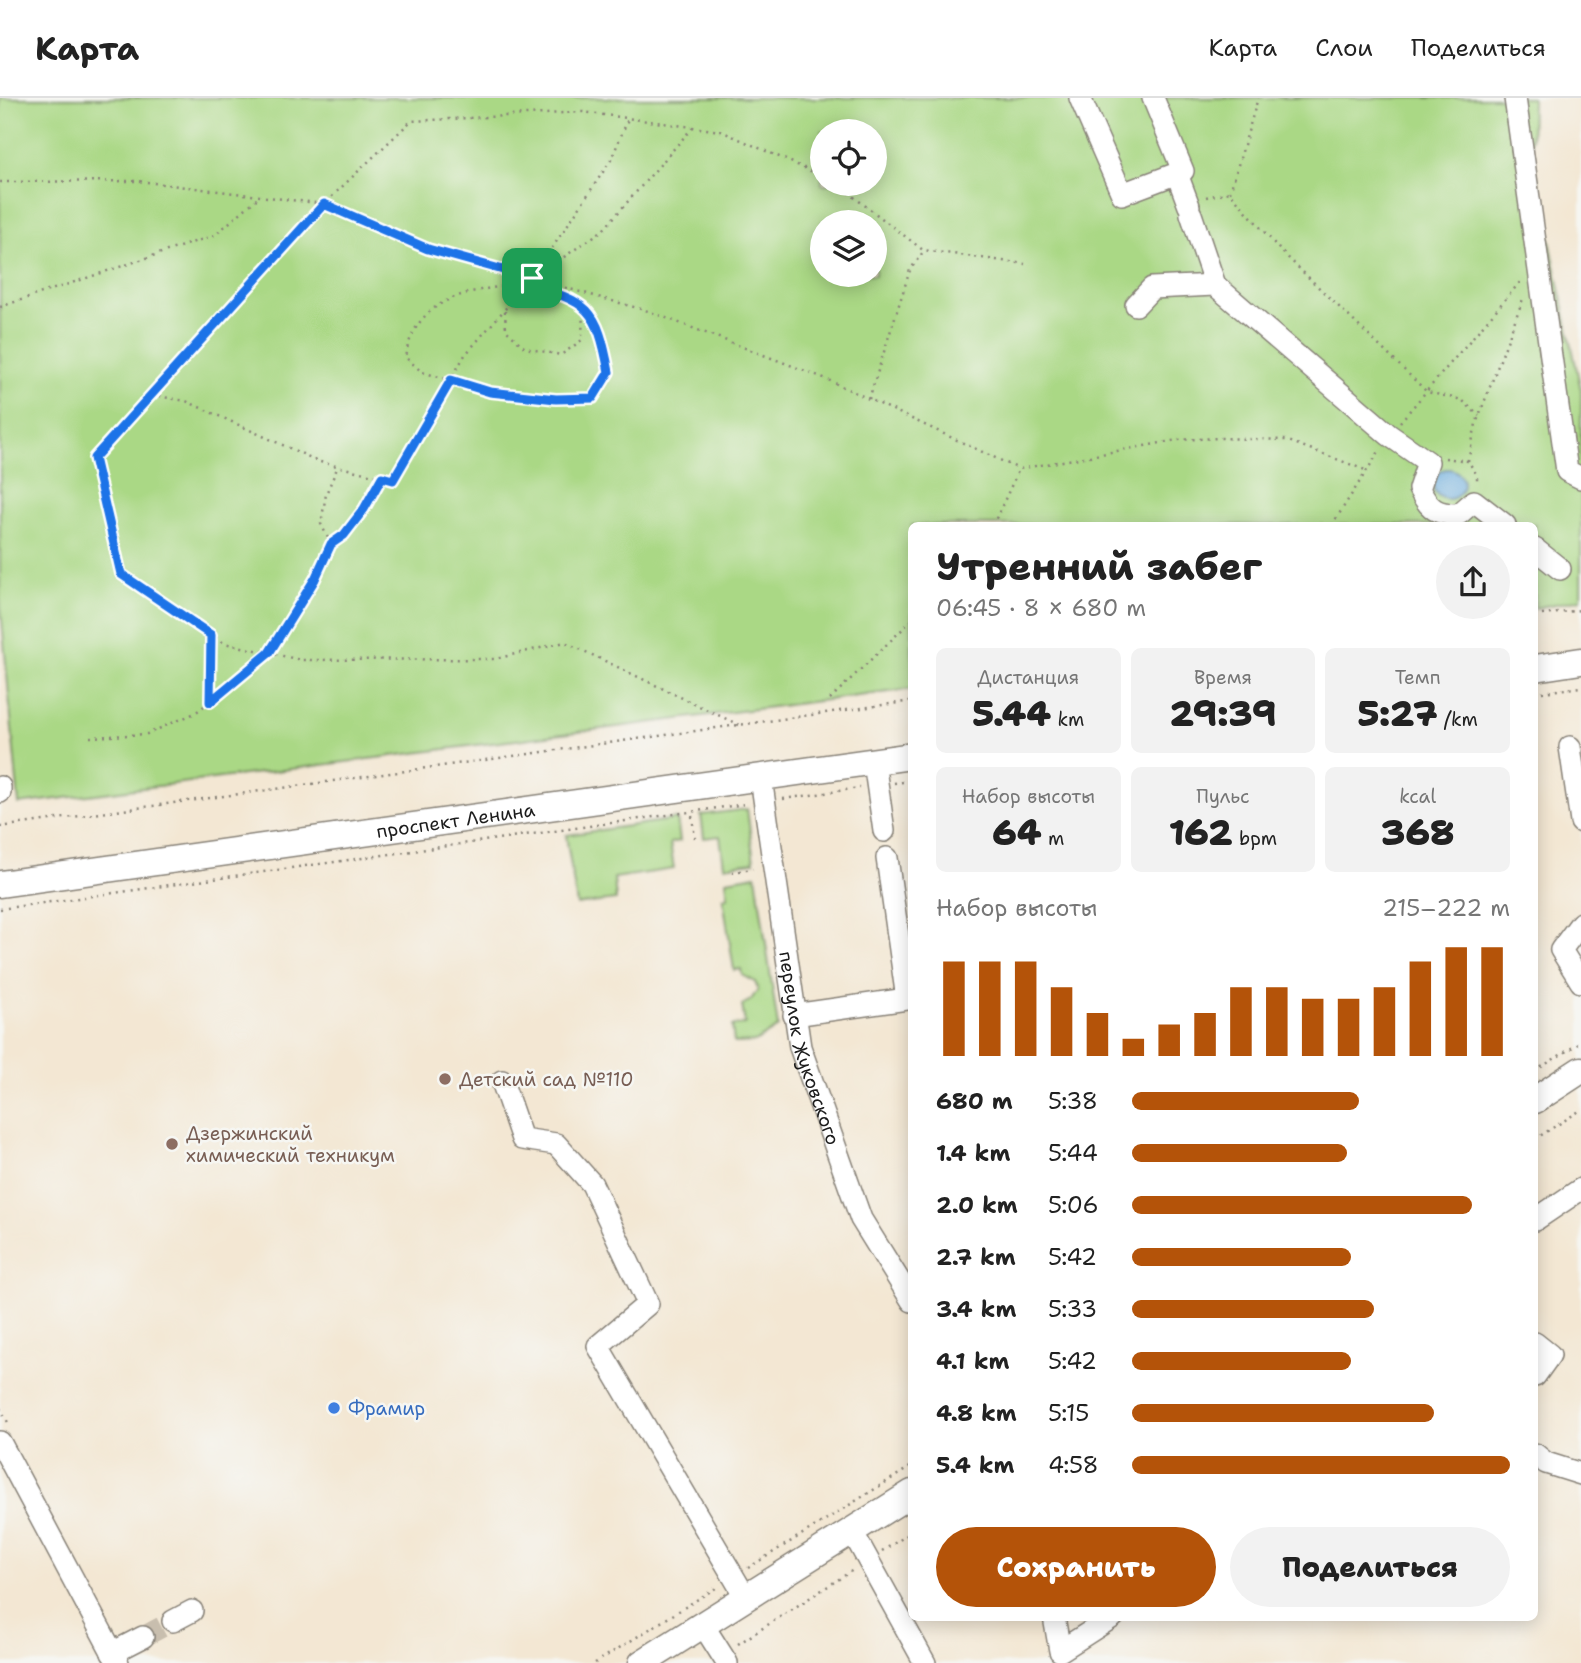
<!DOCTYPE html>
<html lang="ru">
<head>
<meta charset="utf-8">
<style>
  :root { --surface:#fff; --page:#f2f2f2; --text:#222; --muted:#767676; --line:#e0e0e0; --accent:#b45309 }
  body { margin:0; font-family:"Shantell Sans",sans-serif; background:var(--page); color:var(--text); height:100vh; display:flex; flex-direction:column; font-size:26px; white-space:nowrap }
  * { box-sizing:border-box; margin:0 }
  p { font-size:23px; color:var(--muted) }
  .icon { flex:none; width:38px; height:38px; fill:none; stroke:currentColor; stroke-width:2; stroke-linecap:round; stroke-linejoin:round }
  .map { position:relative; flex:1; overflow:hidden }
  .side { position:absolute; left:908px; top:424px; width:630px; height:1099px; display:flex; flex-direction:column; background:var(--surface); border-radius:10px; box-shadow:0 4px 18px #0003 }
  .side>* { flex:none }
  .controls { position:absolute; left:810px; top:21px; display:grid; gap:14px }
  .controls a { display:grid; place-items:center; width:77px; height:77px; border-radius:50%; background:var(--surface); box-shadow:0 4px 18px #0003; font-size:35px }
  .pin { position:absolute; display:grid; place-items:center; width:60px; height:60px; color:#fff; margin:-30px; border-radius:14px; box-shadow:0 4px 10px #0006 }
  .round { display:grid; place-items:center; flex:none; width:74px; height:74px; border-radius:37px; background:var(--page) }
  .head { display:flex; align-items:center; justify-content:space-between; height:119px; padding:0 28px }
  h1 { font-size:38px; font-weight:800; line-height:52px }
  .figures { display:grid; grid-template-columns:repeat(3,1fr); gap:10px; height:119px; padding:7px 28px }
  .figures div { display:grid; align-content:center; border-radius:10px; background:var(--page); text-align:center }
  .figures b { font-size:35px; font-weight:800 }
  .figures small { font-size:19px; font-weight:400 }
  .figures p { font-size:19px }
  .chart { height:196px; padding:14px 28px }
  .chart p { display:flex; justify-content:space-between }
  .chart svg { width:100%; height:126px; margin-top:7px; stroke:var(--accent); stroke-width:6 }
  .primary-button { display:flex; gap:14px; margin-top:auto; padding:14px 28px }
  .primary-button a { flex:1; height:80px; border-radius:42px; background:var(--accent); color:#fff; font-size:28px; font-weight:800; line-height:80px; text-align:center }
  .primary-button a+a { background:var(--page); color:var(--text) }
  ul { padding:0 28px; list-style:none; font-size:23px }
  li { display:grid; grid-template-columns:112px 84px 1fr; align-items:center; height:52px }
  li i { height:18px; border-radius:9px; background:var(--accent) }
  header { display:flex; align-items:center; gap:42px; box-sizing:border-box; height:98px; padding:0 35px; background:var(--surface); border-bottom:2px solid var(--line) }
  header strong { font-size:33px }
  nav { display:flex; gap:38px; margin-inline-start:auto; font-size:24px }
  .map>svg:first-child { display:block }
  .green { fill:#aad885; stroke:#637a50; stroke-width:2; fill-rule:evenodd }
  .water { fill:#69abdd; stroke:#42647c; stroke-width:2 }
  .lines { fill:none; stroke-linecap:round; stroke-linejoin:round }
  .minor-tunnel { stroke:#c8beae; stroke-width:21; stroke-dasharray:21 10; stroke-linecap:butt }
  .minor-casing { stroke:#888278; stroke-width:24 }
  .major-casing { stroke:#888278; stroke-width:29 }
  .path { stroke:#888278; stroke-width:2.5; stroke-dasharray:2 5; stroke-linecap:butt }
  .minor { stroke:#fff; stroke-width:21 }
  .major { stroke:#fff; stroke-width:26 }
  .route-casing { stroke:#fff; stroke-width:14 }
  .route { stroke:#1a73e8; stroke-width:9 }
  .education-dot { fill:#8d6e63; stroke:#f6f6f2; stroke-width:2.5 }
  .shop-dot { fill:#3f7fe0; stroke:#f6f6f2; stroke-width:2.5 }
  .labels { text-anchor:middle; stroke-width:5; stroke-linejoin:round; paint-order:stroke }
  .street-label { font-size:19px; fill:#1c1c1c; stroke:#f6f6f2 }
  .education-label { font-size:19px; fill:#785e54; stroke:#f6f6f2; text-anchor:start }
  .shop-label { font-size:19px; fill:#366cbe; stroke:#f6f6f2; text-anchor:start }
</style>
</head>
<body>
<header>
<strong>Карта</strong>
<nav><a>Карта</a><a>Слои</a><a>Поделиться</a></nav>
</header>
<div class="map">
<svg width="1581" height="1565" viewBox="0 0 1581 1565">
  <rect width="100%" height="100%" fill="#f6f6f2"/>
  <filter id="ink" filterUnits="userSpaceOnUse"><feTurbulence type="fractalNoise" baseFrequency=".0143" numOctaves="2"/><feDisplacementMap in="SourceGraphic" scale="14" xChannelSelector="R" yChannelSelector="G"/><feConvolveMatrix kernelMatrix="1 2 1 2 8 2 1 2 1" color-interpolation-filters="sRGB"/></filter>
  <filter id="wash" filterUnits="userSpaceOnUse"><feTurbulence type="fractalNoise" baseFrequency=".00686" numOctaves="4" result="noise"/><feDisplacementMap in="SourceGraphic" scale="28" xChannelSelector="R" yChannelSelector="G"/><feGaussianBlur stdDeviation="1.57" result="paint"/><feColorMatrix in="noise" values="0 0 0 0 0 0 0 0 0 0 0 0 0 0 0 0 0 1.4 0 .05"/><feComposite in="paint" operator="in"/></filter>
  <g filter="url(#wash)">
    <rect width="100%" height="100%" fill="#f3e7d3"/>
    <path class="green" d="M0,0H1532L1531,52L1581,292V501L1535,510V427H912V591L19,706L0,501ZM822,33H875V86H822ZM822,124H875V177H822Z
      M747,711L754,764L724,768L720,738L704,740L701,717Z
      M677,721L680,743L670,745L674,771L614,780L616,802L577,807L566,737Z
      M756,777L778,929L755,944L734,945L732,928L745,926L742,907L751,902L758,891L755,884L742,877L741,871L734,872L723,800L728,799L726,782Z"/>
    <path class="water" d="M1433 386a15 15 0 1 1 30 0a15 15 0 1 1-30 0Z"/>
  </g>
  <g filter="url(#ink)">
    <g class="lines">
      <path class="minor-tunnel" d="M143,1539L173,1523"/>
      <defs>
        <g id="minor">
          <path d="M1080,0L1122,96L1183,73L1153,0"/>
          <path d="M1515,0L1567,373L1581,380"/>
          <path d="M1177,76L1189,108"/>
          <path d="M1191,116L1215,187"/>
          <path d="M1136,207L1152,190L1215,187L1389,337L1428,364L1419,391C1429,411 1437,417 1459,416L1474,403L1505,427"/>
          <path d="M1535,451L1560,471"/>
          <path d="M1570,649L1581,724"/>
          <path d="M874,664L884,733"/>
          <path id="s1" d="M761,680L800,949L861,1121L912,1203"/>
          <path d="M0,689V694"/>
          <path d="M1581,825L1561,852L1581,884"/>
          <path d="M794,917L907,901L887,760"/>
          <path d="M502,983L522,1041L556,1046L592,1086L648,1206L598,1248L746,1500"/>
          <path d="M1535,1122L1581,1091"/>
          <path d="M1535,1245L1550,1257L1535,1278"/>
          <path d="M0,1344L118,1565"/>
          <path d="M1535,1356L1546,1365L1581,1376"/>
          <path d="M852,1433L925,1565"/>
          <path d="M1054,1519L1060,1553L1113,1519"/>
          <path d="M173,1523L192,1513"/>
          <path d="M703,1527L727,1565"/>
          <path d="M112,1555L143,1539"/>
        </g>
        <g id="major">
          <path d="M1535,570L1581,563"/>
          <path id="s2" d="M0,786L912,658"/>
          <path d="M1535,1002L1581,972"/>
          <path d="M642,1565L912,1395"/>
        </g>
      </defs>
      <use href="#minor" class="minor-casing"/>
      <use href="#major" class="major-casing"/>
      <path class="path" d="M0,84L138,83L324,106L428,151L648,213L824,280L1019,371
        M837,86L923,152L1025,166
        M1230,94L1258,0
        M1206,99L1230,94L1279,151L1427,294L1462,302L1479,318
        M535,179L603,132L693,29
        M512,187C545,188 587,199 601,231C607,243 607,261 609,274L593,300L556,301L490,294L422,274L405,259C417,202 460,194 512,187Z
        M0,209L215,137L260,98
        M505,213L506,232L525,250L561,257L582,242L583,206
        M152,297L186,303L320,364L393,382L465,257L532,180L611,62L628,21
        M869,301L910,172L923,154
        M1400,324L1521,183
        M1445,360L1468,363L1477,377V386
        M1468,363L1476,326L1523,201
        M993,427L1019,371L1177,342L1219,340L1286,342L1368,373
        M1332,427L1380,352
        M331,446L321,426L326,396L338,368
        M1535,518L1581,512
        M1535,595L1581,589
        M830,601L912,522
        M210,605L211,538
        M739,627L565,544L495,561L301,562L224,545L121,476L94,361L324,106L411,23L583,14L721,33L822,78
        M90,639L147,636L195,615L253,570L269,555L315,481L331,446L344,437L364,411L382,379
        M894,685L912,683
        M783,701L860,690
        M692,718L695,740
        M0,729L912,603
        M732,774L753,771
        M0,811L746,706
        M1535,973L1581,944
        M1535,1041L1581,1012
        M0,1310L10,1328
        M882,1453L912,1434
        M748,1470L912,1368
        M738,1546L853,1472
        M595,1565L719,1488"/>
      <use href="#minor" class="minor"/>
      <use href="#major" class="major"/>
    </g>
  </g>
  <g class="lines" filter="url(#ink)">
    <defs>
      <path id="route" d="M324,106L428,151L532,180L526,187C589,203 597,210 609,274L593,300L556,301L490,294L451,282L393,382L382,379L364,411L344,437L331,446L315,481L269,555L210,604L211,537L121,476L94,360Z"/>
    </defs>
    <use href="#route" class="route-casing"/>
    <use href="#route" class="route"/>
  </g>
  <g class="education-dot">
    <circle cx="445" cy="981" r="7"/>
    <circle cx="172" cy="1046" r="7"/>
  </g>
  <circle class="shop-dot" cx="334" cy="1310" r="7"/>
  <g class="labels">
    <g class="street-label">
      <text dy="7" stroke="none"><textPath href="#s2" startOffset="460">проспект Ленина</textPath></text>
      <text dy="7" stroke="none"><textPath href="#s1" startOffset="275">переулок Жуковского</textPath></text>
    </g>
    <g class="education-label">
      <text x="459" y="988">Детский сад №110</text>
      <text x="186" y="1042">Дзержинский<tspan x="186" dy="22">химический техникум</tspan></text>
    </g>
    <g class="shop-label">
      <text x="348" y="1317">Фрамир</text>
    </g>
  </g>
</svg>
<div class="controls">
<a><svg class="icon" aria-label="locate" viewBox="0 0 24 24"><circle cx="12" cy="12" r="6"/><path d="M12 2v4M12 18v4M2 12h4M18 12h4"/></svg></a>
<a><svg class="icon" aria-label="layers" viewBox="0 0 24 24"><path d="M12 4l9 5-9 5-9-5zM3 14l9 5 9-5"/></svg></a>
</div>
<div class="pin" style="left:532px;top:180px;background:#1e9e55"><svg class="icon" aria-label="arrive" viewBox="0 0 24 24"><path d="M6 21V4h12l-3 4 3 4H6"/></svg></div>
<section class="side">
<div class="head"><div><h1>Утренний забег</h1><p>06:45 · 8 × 680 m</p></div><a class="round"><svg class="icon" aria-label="share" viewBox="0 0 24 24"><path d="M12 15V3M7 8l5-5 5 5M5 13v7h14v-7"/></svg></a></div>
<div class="figures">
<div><p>Дистанция</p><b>5.44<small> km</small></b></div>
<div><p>Время</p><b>29:39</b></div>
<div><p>Темп</p><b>5:27<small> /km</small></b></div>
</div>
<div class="figures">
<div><p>Набор высоты</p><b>64<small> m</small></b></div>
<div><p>Пульс</p><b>162<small> bpm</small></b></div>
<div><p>kcal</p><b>368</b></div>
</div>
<div class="chart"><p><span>Набор высоты</span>215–222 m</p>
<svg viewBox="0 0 160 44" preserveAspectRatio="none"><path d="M5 44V11M15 44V11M25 44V11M35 44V20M45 44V29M55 44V38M65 44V33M75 44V29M85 44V20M95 44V20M105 44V24M115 44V24M125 44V20M135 44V11M145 44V6M155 44V6"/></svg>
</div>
<ul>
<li><b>680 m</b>5:38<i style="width:60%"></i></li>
<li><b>1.4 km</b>5:44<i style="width:57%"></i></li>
<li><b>2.0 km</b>5:06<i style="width:90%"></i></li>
<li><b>2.7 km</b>5:42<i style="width:58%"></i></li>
<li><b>3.4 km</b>5:33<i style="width:64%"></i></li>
<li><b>4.1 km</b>5:42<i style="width:58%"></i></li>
<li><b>4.8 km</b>5:15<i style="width:80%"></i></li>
<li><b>5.4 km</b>4:58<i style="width:100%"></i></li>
</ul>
<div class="primary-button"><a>Сохранить</a><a>Поделиться</a></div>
</section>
</div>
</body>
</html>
